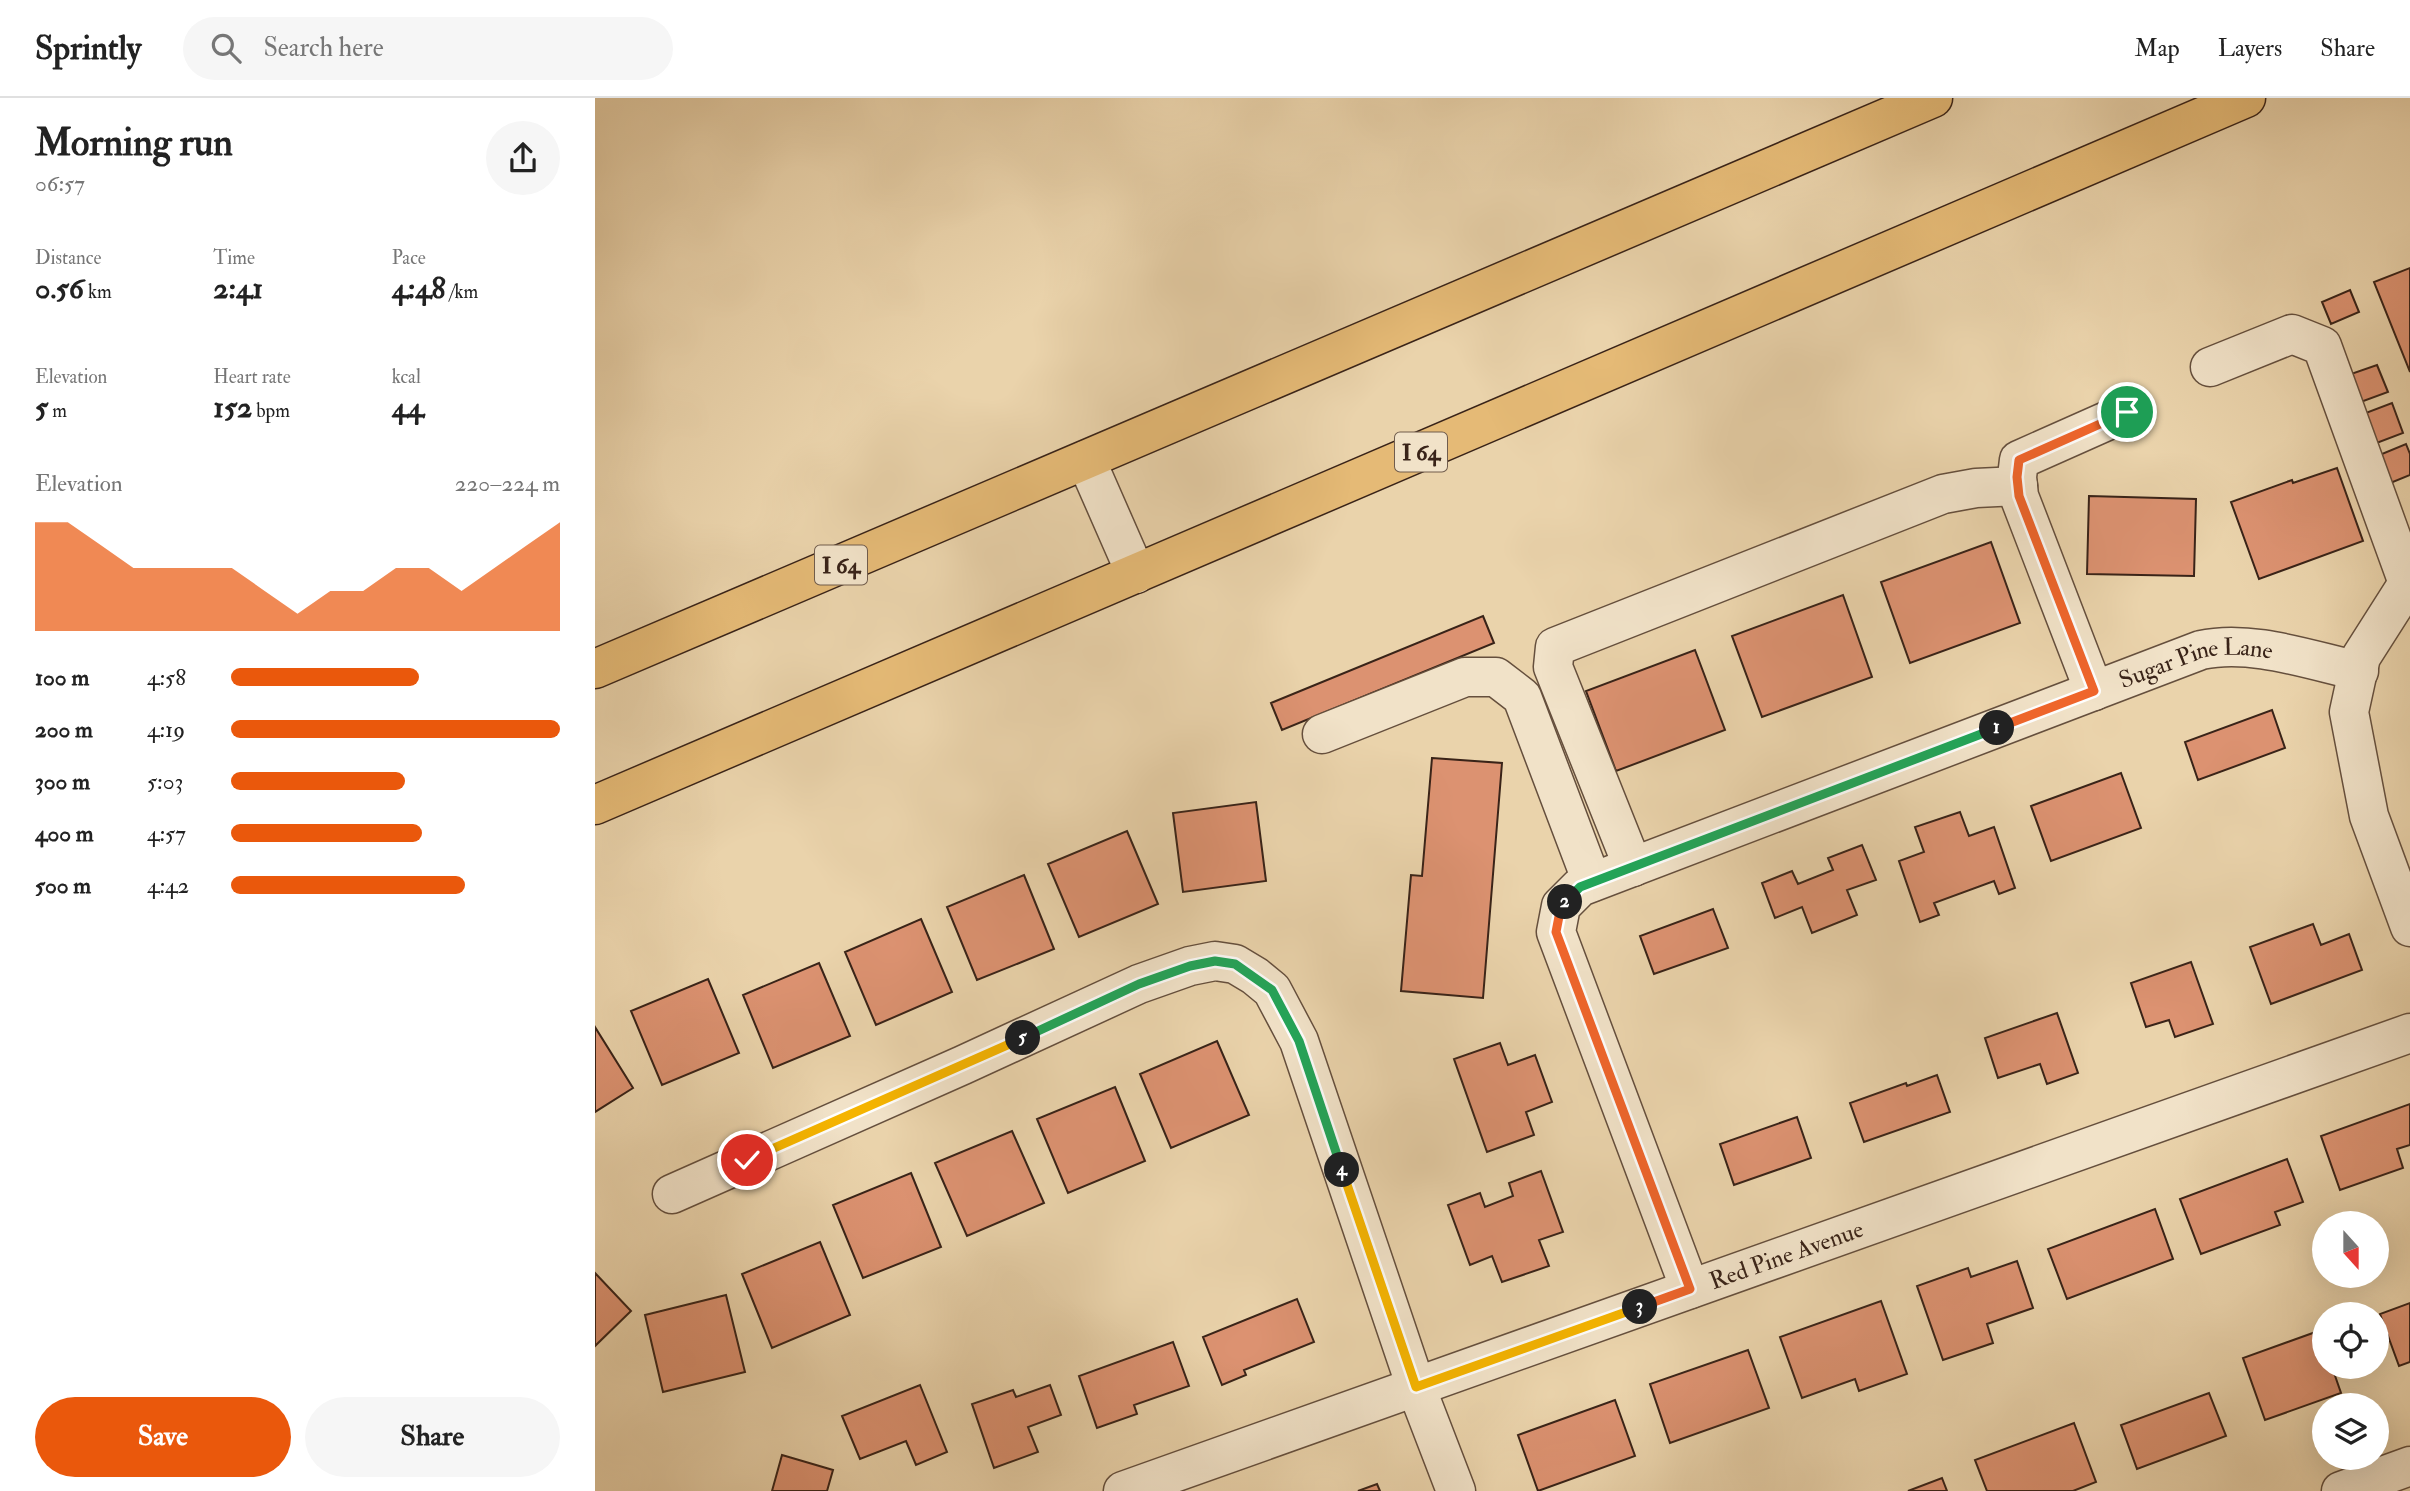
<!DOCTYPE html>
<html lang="en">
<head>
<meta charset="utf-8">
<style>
  :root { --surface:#fff; --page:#f6f6f6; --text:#222; --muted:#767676; --line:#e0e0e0; --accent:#ea580c }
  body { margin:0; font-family:"IM FELL Double Pica",serif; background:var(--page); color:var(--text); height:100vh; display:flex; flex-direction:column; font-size:26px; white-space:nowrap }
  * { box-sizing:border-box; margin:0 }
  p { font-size:23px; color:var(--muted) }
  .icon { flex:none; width:38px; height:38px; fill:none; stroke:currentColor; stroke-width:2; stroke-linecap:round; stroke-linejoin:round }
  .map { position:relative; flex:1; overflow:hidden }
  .drawer { display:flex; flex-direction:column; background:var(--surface); width:595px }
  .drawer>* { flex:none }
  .needle { width:46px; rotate:159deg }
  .controls { position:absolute; left:1717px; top:1113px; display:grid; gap:14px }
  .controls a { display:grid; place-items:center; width:77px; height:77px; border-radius:50%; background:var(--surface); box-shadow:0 7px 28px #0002; font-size:35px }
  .pin { position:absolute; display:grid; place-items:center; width:60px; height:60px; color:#fff; margin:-30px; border:4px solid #fff; border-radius:50%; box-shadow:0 2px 7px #0007 }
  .km { position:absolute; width:35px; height:35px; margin:-18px; border-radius:50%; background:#222; color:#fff; font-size:19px; line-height:35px; text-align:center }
  .round { display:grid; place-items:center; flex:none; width:74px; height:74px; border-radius:37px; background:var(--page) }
  .summary { display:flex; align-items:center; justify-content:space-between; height:119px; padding:0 35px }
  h1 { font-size:38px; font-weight:700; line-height:52px }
  .metrics { display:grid; grid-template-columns:repeat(3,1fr); gap:10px; height:119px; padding:7px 35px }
  .metrics div { display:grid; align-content:center }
  .metrics b { font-size:30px; font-weight:700 }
  .metrics small { font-size:19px; font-weight:400 }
  .metrics p { font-size:19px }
  .chart { height:196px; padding:14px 35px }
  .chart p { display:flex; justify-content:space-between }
  .chart svg { width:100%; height:126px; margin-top:7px; fill:var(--accent); opacity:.7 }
  .primary-button { display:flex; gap:14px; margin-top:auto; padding:14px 35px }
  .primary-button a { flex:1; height:80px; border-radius:42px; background:var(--accent); color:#fff; font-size:28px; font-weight:700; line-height:80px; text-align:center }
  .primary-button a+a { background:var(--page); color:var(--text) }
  ul { padding:0 35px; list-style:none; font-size:23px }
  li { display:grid; grid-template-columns:112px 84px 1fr; align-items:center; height:52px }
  li i { height:18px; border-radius:9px; background:var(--accent) }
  header { display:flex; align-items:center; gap:42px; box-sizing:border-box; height:98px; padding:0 35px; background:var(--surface); border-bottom:2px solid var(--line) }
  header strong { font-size:33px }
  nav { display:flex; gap:38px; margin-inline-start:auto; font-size:24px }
  .search { width:490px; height:63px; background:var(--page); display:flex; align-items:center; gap:18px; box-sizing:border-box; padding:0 24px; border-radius:38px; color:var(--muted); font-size:26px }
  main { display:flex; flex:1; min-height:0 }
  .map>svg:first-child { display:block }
  .building { fill:#dc9271; stroke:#392318; stroke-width:2 }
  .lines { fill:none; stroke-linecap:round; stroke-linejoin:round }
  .minor-casing { stroke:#654f3d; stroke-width:41 }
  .highway-casing { stroke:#392318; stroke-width:41 }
  .minor { stroke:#f1e2c8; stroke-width:38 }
  .highway { stroke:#e5ba76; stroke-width:38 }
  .split-1-casing { stroke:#fff; stroke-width:14 }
  .split-2-casing { stroke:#fff; stroke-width:14 }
  .split-3-casing { stroke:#fff; stroke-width:14 }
  .split-4-casing { stroke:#fff; stroke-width:14 }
  .split-5-casing { stroke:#fff; stroke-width:14 }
  .split-6-casing { stroke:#fff; stroke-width:14 }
  .split-1 { stroke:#f0652b; stroke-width:9 }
  .split-2 { stroke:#22a559; stroke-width:9 }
  .split-3 { stroke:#f0652b; stroke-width:9 }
  .split-4 { stroke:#f5b400; stroke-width:9 }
  .split-5 { stroke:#22a559; stroke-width:9 }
  .split-6 { stroke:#f5b400; stroke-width:9 }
  .labels { text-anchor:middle; stroke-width:5; stroke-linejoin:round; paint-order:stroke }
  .shield { fill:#f1e2c8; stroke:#705c4d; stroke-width:2 }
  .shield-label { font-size:23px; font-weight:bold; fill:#392318 }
  .street-label { font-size:24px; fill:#392318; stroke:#f1e2c8 }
</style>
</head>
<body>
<header>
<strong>Sprintly</strong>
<div class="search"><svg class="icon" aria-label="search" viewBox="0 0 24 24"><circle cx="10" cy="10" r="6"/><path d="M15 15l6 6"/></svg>Search here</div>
<nav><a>Map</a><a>Layers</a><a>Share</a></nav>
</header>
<main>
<section class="drawer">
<div class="summary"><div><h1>Morning run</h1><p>06:57</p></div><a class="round"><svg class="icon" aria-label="share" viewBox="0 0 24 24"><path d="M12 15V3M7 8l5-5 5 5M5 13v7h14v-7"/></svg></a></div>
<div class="metrics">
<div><p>Distance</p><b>0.56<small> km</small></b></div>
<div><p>Time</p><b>2:41</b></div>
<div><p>Pace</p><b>4:48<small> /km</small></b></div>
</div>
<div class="metrics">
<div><p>Elevation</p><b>5<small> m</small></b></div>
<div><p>Heart rate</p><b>152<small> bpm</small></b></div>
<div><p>kcal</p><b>44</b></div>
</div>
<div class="chart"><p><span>Elevation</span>220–224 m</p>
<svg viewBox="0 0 160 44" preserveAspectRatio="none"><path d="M0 44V6L10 6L20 14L30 22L40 22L50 22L60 22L70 30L80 38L90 30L100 30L110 22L120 22L130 30L140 22L150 14L160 6V44z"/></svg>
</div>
<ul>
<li><b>100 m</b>4:58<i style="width:57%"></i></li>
<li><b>200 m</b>4:19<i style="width:100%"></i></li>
<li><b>300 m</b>5:03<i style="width:53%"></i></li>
<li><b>400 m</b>4:57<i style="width:58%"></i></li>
<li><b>500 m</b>4:42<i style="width:71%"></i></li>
</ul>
<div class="primary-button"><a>Save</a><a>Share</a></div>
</section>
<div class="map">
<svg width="1815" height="1393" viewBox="0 0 1815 1393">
  <rect width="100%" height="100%" fill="#ead3ab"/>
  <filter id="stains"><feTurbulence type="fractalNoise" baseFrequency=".00286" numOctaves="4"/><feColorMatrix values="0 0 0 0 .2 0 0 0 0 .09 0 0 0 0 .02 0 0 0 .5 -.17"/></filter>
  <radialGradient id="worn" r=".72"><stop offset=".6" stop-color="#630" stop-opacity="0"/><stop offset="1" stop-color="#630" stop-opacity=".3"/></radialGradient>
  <path class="building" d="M1815,170V274L1779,184Z
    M1755,192L1764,214L1736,226L1727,204Z
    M1782,267L1793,294L1763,305L1753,277Z
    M1797,305L1808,335L1779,346L1768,316Z
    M1811,346L1815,356V377L1793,386L1782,358Z
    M1742,370L1768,443L1664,481L1636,404L1697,382L1698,385Z
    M1494,398L1601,401L1599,478L1492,476Z
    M1396,444L1425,525L1315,565L1286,484Z
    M1248,497L1277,579L1167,619L1137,538Z
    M888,518L899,545L687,632L676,605Z
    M1100,552L1130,632L1021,673L991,593Z
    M1677,612L1690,650L1603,682L1590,644Z
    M837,660L907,665L888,900L806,893L816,777L827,778Z
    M1526,675L1546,730L1456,763L1436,708Z
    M661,704L671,783L588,794L578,715Z
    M1365,714L1374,738L1399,729L1420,790L1404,796L1399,783L1339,805L1344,817L1325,824L1304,763L1329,754L1320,729Z
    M532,733L563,806L484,839L453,766Z
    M1267,747L1281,782L1252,792L1262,817L1217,835L1207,809L1180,820L1167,785L1197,773L1203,786L1238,772L1233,760Z
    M429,777L459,851L382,882L352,809Z
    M1118,811L1133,850L1059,876L1045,838Z
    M326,821L357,894L281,927L250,854Z
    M1718,826L1726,847L1754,836L1767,872L1676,906L1655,849Z
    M1596,864L1618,926L1580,939L1574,922L1551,929L1536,885Z
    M224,865L255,938L178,970L148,897Z
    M113,881L144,955L67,987L36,913Z
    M1462,915L1483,975L1452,986L1445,966L1403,980L1390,940Z
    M0,929L38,990L0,1014Z
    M622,943L654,1017L576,1050L545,976Z
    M905,945L913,967L940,957L957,1004L931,1014L939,1037L892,1054L859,961Z
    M1342,977L1355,1014L1269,1044L1255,1005L1311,985L1312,988Z
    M520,989L550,1063L473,1095L442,1021Z
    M1815,1006V1047L1802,1051L1808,1070L1745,1092L1726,1038Z
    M1202,1019L1216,1060L1139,1087L1125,1046Z
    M417,1033L449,1105L372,1138L340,1065Z
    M1692,1061L1708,1104L1680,1114L1685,1127L1606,1156L1585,1101Z
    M946,1073L968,1134L944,1142L954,1168L907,1184L897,1158L875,1167L853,1107L885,1095L890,1109L918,1098L914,1085Z
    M316,1075L346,1149L268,1180L238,1107Z
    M1560,1111L1578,1161L1472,1201L1453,1151Z
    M225,1144L255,1217L177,1250L147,1176Z
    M1422,1163L1438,1210L1392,1226L1398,1245L1348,1262L1322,1188L1373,1170L1376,1179Z
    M0,1175L36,1213L0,1248Z
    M131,1197L150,1274L68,1294L50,1217Z
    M702,1201L719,1244L649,1272L651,1277L627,1287L608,1239Z
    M1286,1203L1312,1276L1264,1293L1260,1281L1207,1300L1185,1239Z
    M1815,1205V1264L1804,1268L1785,1216Z
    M1729,1231V1269H1747L1738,1272L1746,1295L1670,1322L1648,1260Z
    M578,1244L594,1288L539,1307L542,1316L502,1330L484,1278Z
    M1153,1252L1174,1310L1075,1345L1055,1286Z
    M325,1287L352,1354L321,1367L311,1343L265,1361L247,1318Z
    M455,1287L466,1317L433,1329L443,1354L399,1370L377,1306L418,1292L421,1299Z
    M1614,1295L1631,1338L1542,1371L1526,1327Z
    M1020,1302L1040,1358L943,1393L923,1337Z
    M1479,1325L1501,1384L1478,1393H1392L1380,1362Z
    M187,1357L238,1372L232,1393H177Z
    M1347,1380L1352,1393H1313Z
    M782,1386L785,1393H763Z"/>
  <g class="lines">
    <defs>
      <g id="minor">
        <path d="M1615,269L1697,236L1727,248L1813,485"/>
        <path d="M491,362L541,476"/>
        <path d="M1815,482L1766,559L1754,614L1774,718L1815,829"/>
        <path d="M1499,593L1424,398L1422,379L1424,362L1532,314"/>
        <path d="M727,636L870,579H901L927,599L997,784"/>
        <path d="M1038,769L958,569L960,549L1348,396L1381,390L1423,388"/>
        <path d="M77,1096L368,967L544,886L595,868L620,863L640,866L660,878L677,892L704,943L821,1289L861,1393"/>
        <path id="s1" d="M1095,1191L961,834L966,808L985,789L1606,552C1656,541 1714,562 1764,573"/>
        <path id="s2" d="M528,1393L1815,935"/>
        <path d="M1746,1393L1815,1368"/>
      </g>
      <path id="highway" d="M0,571L1338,0
        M0,707L1651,0"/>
    </defs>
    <use href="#minor" class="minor-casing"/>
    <use href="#highway" class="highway-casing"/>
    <use href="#minor" class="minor"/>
    <use href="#highway" class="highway"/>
  </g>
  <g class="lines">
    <defs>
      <path id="split-1" d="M1402,630L1499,593L1424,398L1422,379L1424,362L1532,314"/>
      <path id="split-2" d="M970,804L985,789L1402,630"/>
      <path id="split-3" d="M970,804L966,808L961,834L1095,1191L1045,1209"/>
      <path id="split-4" d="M747,1072L821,1289L1045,1209"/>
      <path id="split-5" d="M428,940L544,886L595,868L620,863L640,866L677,892L704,943L747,1072"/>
      <path id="split-6" d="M152,1062L428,940"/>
    </defs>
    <use href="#split-1" class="split-1-casing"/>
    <use href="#split-2" class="split-2-casing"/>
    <use href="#split-3" class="split-3-casing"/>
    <use href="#split-4" class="split-4-casing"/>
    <use href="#split-5" class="split-5-casing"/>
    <use href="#split-6" class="split-6-casing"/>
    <use href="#split-1" class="split-1"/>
    <use href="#split-2" class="split-2"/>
    <use href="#split-3" class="split-3"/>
    <use href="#split-4" class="split-4"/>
    <use href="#split-5" class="split-5"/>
    <use href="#split-6" class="split-6"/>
  </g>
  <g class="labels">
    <g class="shield">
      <rect x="800" y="334.5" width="52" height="39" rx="5"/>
      <rect x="220" y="447.5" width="52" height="39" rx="5"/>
    </g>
    <g class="shield-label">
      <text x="826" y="362">I 64</text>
      <text x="246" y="475">I 64</text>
    </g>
    <g class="street-label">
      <text dy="8" stroke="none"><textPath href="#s1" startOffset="1092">Sugar Pine Lane</textPath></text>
      <text dy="8" stroke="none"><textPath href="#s2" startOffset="704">Red Pine Avenue</textPath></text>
    </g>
  </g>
  <rect width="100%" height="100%" filter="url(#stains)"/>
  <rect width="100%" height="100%" fill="url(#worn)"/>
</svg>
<div class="controls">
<a><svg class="needle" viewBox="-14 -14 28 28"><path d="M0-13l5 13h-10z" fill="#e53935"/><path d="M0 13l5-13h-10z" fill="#767676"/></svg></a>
<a><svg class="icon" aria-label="locate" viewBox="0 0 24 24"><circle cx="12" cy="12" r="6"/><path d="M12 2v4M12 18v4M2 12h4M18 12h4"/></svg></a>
<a><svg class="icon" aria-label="layers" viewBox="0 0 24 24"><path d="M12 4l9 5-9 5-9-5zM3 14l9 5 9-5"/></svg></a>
</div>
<div class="pin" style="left:1532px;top:314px;background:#1e9e55"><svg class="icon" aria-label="arrive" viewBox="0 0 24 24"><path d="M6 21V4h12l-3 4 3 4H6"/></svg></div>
<div class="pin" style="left:152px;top:1062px;background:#d93025"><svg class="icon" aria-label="check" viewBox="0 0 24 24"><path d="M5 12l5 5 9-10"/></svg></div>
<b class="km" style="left:1402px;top:630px">1</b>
<b class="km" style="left:970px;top:804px">2</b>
<b class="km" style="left:1045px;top:1209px">3</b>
<b class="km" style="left:747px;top:1072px">4</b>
<b class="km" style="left:428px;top:940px">5</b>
</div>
</main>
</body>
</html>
